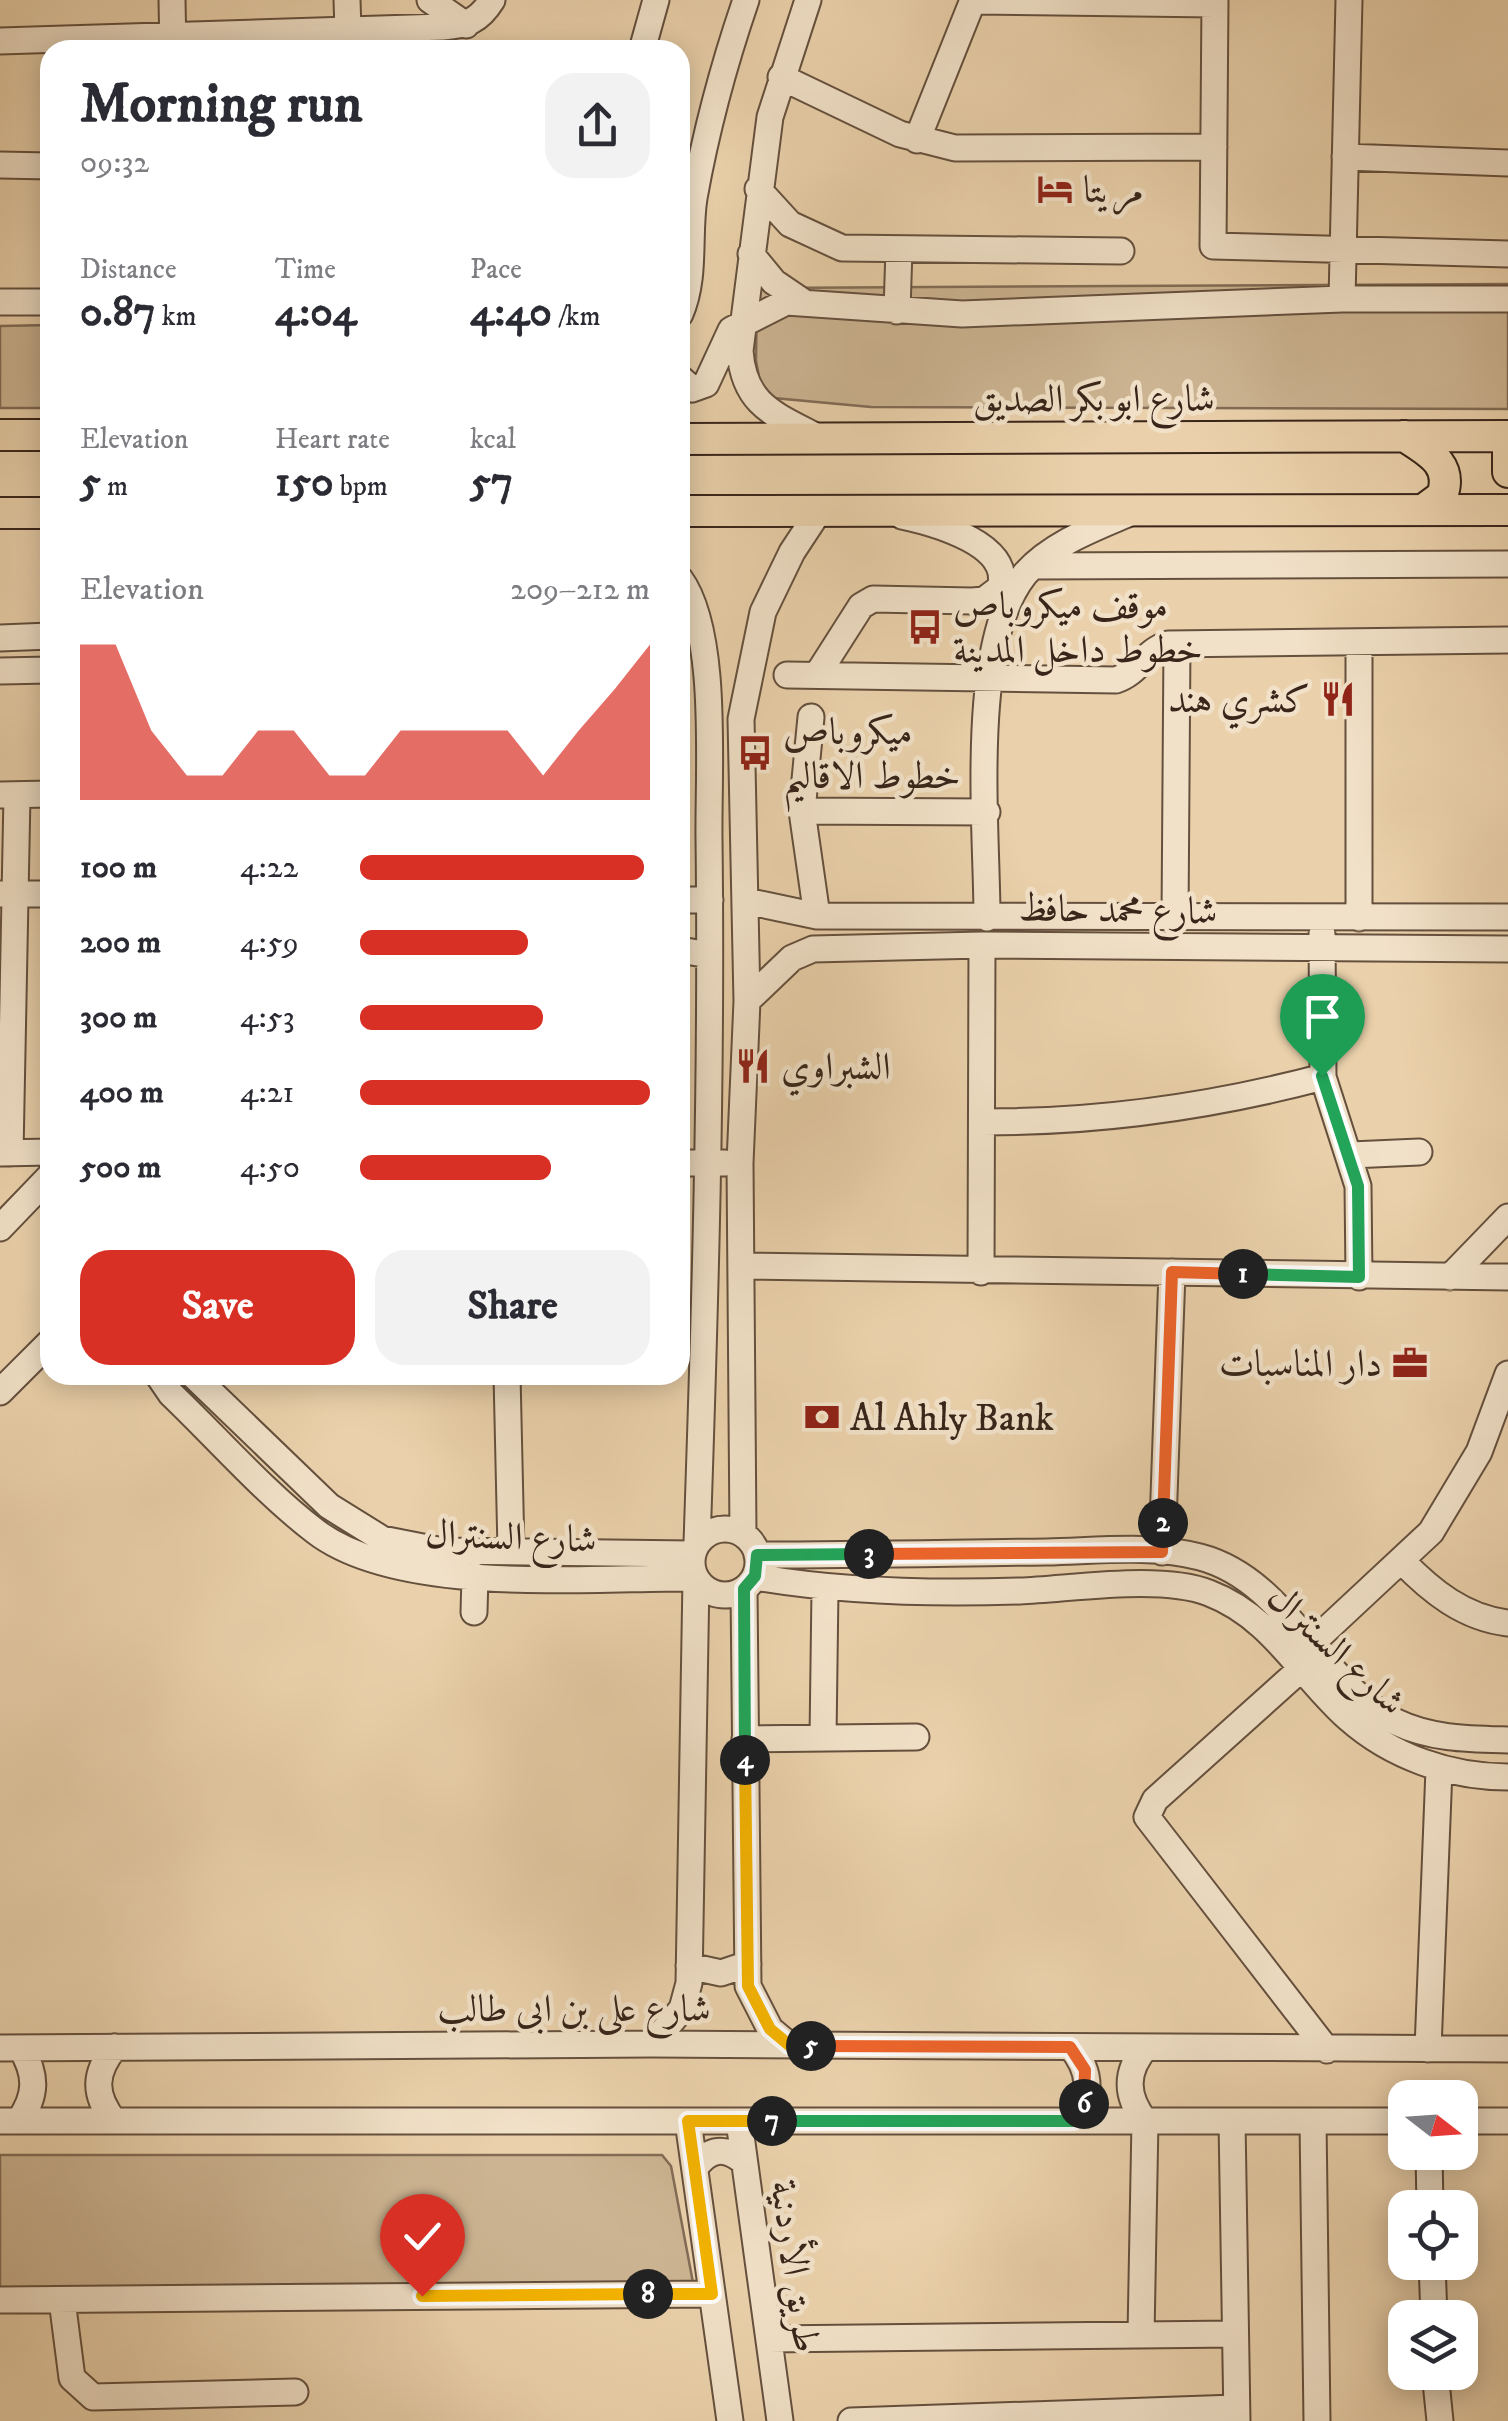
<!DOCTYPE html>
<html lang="en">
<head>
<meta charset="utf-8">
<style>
  :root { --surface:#fff; --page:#f2f2f3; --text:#2b2b33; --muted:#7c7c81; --accent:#d93025 }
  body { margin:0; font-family:"IM FELL DW Pica",Amiri,serif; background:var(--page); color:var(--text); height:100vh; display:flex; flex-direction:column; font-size:38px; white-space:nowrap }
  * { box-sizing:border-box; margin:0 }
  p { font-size:32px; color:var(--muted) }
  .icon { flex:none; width:55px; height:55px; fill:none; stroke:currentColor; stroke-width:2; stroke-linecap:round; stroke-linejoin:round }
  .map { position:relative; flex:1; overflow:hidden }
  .details { position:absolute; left:40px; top:40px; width:650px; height:1345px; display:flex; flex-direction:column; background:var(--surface); border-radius:30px; box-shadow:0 5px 25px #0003 }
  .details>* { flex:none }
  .needle { width:65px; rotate:107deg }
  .fabs { position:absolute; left:1388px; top:2080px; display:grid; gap:20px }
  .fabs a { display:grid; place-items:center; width:90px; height:90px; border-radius:20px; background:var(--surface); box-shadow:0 5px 25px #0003; font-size:50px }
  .pin { position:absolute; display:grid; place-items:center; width:85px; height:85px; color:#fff; margin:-102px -42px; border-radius:50% 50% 50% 0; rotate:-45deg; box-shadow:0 0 10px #0007 }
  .pin .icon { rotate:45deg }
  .km { position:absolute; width:50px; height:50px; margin:-25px; border-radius:50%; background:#222; color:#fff; font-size:28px; line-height:50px; text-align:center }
  .round { display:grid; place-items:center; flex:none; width:105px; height:105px; border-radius:30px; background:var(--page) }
  .summary { display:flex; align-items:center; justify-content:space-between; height:170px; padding:0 40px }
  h1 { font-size:55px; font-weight:700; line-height:75px }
  .metrics { display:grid; grid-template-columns:repeat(3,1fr); gap:15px; height:170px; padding:10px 40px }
  .metrics div { display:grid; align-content:center }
  .metrics b { font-size:42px; font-weight:700 }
  .metrics small { font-size:28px; font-weight:400 }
  .metrics p { font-size:28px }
  .chart { height:280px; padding:20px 40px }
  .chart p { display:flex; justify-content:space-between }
  .chart svg { width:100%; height:180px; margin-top:10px; fill:var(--accent); opacity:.7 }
  .action { display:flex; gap:20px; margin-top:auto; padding:20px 40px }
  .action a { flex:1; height:115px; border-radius:30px; background:var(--accent); color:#fff; font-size:40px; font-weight:700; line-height:115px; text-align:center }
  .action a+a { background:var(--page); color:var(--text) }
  ul { padding:0 40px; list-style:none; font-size:32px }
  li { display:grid; grid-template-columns:160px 120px 1fr; align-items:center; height:75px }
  li i { height:25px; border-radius:12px; background:var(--accent) }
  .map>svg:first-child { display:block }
  .green { fill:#ccb492; stroke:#826c56; stroke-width:2.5 }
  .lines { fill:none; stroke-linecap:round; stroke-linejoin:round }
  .minor-casing { stroke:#65503e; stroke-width:29 }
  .major-casing { stroke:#39251a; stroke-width:34 }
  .minor { stroke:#f1e1c8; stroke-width:25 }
  .major { stroke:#ead1ab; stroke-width:30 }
  .split-1-casing { stroke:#fff; stroke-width:20 }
  .split-2-casing { stroke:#fff; stroke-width:20 }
  .split-3-casing { stroke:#fff; stroke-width:20 }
  .split-4-casing { stroke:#fff; stroke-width:20 }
  .split-5-casing { stroke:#fff; stroke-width:20 }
  .split-6-casing { stroke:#fff; stroke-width:20 }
  .split-7-casing { stroke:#fff; stroke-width:20 }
  .split-8-casing { stroke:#fff; stroke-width:20 }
  .split-9-casing { stroke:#fff; stroke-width:20 }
  .split-1 { stroke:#22a559; stroke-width:12 }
  .split-2 { stroke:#f0652b; stroke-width:12 }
  .split-3 { stroke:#f0652b; stroke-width:12 }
  .split-4 { stroke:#22a559; stroke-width:12 }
  .split-5 { stroke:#f5b400; stroke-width:12 }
  .split-6 { stroke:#f0652b; stroke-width:12 }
  .split-7 { stroke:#22a559; stroke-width:12 }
  .split-8 { stroke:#f5b400; stroke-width:12 }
  .split-9 { stroke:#f5b400; stroke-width:12 }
  .labels { text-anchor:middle; stroke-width:9; stroke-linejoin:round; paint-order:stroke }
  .poi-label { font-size:38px; fill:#39251a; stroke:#f1e1c8; text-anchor:start }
  .street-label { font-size:38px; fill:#39251a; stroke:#f1e1c8 }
</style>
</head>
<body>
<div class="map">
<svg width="1508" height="2421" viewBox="0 0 1508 2421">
  <rect width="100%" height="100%" fill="#ead1ab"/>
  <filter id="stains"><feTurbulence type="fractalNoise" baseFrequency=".002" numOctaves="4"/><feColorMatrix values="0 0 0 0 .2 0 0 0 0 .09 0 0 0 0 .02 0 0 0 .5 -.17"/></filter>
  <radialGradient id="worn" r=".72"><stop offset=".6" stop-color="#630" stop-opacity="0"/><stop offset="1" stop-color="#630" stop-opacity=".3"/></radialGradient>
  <path class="green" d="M1508,284V409L871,407L763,397L756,361L757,288Z
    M50,325V408H0V326Z
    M0,2155H662L671,2166L694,2288L0,2293Z"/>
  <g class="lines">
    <defs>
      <path id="minor" d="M172,0L173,50
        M347,0L348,30
        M430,0L466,25
        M808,0L770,117L740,351C744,407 777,415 821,439
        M1215,0L1213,246L1508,254
        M973,1L1215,4
        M0,41L443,27C467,25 479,21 492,0
        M642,50L656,0
        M781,77L900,134L955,148L1214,147
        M917,140L973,0
        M1345,157L1508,163
        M0,165L50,166
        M758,189L790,224L842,248L1121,251
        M751,254L774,282L802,301
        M1342,299L1349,0
        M0,302H50
        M897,311L899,249
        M680,314C696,277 688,236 694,198C706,131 724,64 746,0
        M680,378L692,389L706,384L731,330L786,302L962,314L1342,299H1508
        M1035,566L1508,564
        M680,579C719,632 708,772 709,839C712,1074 705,1308 697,1543
        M0,638L50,636
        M0,671L50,670
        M787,675L1116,680C1138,673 1145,651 1168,644L1508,640
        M817,675L861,606L873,599L972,601L984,600L1000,588C1014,545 935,523 902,516
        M811,717L802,811L987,812
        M0,795L50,794
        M802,811L817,916
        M0,894H50
        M680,900H710
        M746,901L817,916L1508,917
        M987,918C987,828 968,644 1025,574C1051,544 1095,528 1130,513
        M1175,918L1177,644
        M1359,918V642
        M1322,934L1323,1077L1358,1186L1359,1277
        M680,950L709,955
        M747,1001L792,958L813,949L982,945L1508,949
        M985,1122C1102,1122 1210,1107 1323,1077
        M0,1153L50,1152
        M10,1153L17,795
        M1351,1155L1419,1152
        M680,1163H725
        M0,1228L50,1176
        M741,1266L1508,1277
        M981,1272L982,945
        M1450,1277L1508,1217
        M158,1375L171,1394C218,1439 264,1492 315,1531C399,1596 591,1577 696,1578
        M193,1375L329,1506L382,1539L443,1551L692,1554
        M507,1375L511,1550
        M0,1392L50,1342
        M692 1562a33 33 0 1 1 66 0a33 33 0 1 1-66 0Z
        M743,1534L740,1163L747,1001L741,719L763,612L792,552L819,511
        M1162,1552L1172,1272
        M757,1555C854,1555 951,1553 1047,1552C1096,1551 1153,1544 1200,1557C1287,1580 1319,1683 1396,1722C1431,1739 1470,1739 1508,1740
        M1402,1561C1431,1591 1464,1618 1508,1623
        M755,1577C842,1592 931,1594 1020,1591C1072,1589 1161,1574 1209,1593C1272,1617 1300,1675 1348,1718C1392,1757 1450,1777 1508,1777
        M744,1589L748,1986L770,2029L789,2045
        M474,1612L475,1576
        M1312,1643L1431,1532L1479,1452L1508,1374
        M1302,1668L1155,1800L1147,1817L1327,2050
        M823,1738L825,1589
        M745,1739L916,1737
        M689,1966L721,1973L748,1964
        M652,2044L682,2009L689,1983L696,1579
        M1071,2047C1091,2071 1092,2095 1075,2121
        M0,2048L652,2044L1508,2049
        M1428,2049L1439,1769
        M0,2121H1405
        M19,2121C37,2095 37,2075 21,2048
        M114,2121C93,2094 94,2073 115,2047
        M688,2121L730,2421
        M739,2121L780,2421
        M1232,2121L1237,2421
        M1313,2121L1317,2421
        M1460,2121H1508
        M1429,2152L1430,2208
        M695,2168C709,2148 725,2146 744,2162
        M1432,2262L1434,2318
        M0,2300L712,2294
        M62,2300L72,2378L93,2397L295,2392
        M1141,2335L1145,2121C1125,2096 1125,2071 1146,2047
        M769,2339L1235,2334
        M1435,2372L1440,2421
        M851,2421L1236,2408"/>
      <path id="major" d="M0,435H50
        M1404,436C1427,451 1454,464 1442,496L1423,510
        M680,439L1508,436
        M1508,448V472
        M680,511L1508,510
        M0,513H50"/>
    </defs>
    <use href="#minor" class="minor-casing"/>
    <use href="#major" class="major-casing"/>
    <use href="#minor" class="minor"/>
    <use href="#major" class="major"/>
  </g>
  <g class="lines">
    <defs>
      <path id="split-1" d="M1243,1274L1359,1277L1358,1186L1322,1076"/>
      <path id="split-2" d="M1163,1523L1172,1272L1243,1274"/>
      <path id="split-3" d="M869,1554L1162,1552L1163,1523"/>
      <path id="split-4" d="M745,1760L744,1589L755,1576L757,1555L869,1554"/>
      <path id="split-5" d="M745,1760L748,1986L770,2029L789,2045L811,2046"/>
      <path id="split-6" d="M811,2046L1070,2047L1085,2070L1084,2104"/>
      <path id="split-7" d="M772,2121H1074L1084,2104"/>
      <path id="split-8" d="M648,2294H712L688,2121H772"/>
      <path id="split-9" d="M422,2296L648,2294"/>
    </defs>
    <use href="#split-1" class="split-1-casing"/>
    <use href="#split-2" class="split-2-casing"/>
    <use href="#split-3" class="split-3-casing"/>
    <use href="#split-4" class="split-4-casing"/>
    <use href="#split-5" class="split-5-casing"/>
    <use href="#split-6" class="split-6-casing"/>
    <use href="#split-7" class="split-7-casing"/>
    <use href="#split-8" class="split-8-casing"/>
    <use href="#split-9" class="split-9-casing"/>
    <use href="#split-1" class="split-1"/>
    <use href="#split-2" class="split-2"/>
    <use href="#split-3" class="split-3"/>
    <use href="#split-4" class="split-4"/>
    <use href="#split-5" class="split-5"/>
    <use href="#split-6" class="split-6"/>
    <use href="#split-7" class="split-7"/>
    <use href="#split-8" class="split-8"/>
    <use href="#split-9" class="split-9"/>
  </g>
  <defs>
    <symbol id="hotel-bare" viewBox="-9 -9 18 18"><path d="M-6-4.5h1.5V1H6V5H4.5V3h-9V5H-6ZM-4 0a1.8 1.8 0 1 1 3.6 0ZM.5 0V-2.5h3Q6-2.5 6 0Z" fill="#8f2418" stroke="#f1e1c8" stroke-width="2.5" paint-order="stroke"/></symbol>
    <symbol id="bus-bare" viewBox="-9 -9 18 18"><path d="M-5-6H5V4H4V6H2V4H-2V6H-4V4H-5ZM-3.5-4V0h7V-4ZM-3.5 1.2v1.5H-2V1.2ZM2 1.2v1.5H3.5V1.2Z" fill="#8f2418" stroke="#f1e1c8" stroke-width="2.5" paint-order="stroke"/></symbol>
    <symbol id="restaurant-bare" viewBox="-9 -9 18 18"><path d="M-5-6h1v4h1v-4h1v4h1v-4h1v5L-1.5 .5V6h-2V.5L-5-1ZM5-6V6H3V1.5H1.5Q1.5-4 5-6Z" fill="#8f2418" stroke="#f1e1c8" stroke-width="2.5" paint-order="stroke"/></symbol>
    <symbol id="office-bare" viewBox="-9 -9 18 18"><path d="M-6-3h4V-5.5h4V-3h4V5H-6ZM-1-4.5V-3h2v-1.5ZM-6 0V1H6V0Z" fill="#8f2418" stroke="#f1e1c8" stroke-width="2.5" paint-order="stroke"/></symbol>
    <symbol id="bank-bare" viewBox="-9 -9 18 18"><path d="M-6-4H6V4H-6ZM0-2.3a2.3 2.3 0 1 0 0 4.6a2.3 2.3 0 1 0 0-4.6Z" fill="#8f2418" stroke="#f1e1c8" stroke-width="2.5" paint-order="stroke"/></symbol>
  </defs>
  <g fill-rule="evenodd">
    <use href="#hotel-bare" x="1030" y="164" width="50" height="50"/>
    <use href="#bus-bare" x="900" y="602" width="50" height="50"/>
    <use href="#restaurant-bare" x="1313" y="674" width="50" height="50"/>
    <use href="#bus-bare" x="730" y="728" width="50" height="50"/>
    <use href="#restaurant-bare" x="728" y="1041" width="50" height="50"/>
    <use href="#office-bare" x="1385" y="1338" width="50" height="50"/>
    <use href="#bank-bare" x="797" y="1392" width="50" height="50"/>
  </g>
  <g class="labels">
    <g class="poi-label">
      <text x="1083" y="202">مريتا</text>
      <text x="953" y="618">موقف ميكروباص<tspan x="953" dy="44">خطوط داخل المدينة</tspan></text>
      <text x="1310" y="712" text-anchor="end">كشري هند</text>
      <text x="783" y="744">ميكروباص<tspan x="783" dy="44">خطوط الاقاليم</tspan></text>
      <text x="781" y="1079">الشبراوي</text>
      <text x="1382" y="1376" text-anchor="end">دار المناسبات</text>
      <text x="850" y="1430">Al Ahly Bank</text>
    </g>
    <g class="street-label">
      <text x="1094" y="411">شارع ابو بكر الصديق</text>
      <text transform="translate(1118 909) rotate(1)" y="13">شارع محمد حافظ</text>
      <text transform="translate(511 1536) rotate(2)" y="13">شارع السنترال</text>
      <text transform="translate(1337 1649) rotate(43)" y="13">شارع السنترال</text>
      <text x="574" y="2021">شارع على بن ابى طالب</text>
      <text transform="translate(796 2266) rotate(82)" y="13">طريق الأردنية</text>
    </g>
  </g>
  <rect width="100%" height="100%" filter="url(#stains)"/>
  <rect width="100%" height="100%" fill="url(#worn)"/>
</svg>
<div class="fabs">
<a><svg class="needle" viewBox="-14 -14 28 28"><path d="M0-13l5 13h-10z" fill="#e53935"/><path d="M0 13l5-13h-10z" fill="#7c7c81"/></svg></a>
<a><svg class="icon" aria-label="locate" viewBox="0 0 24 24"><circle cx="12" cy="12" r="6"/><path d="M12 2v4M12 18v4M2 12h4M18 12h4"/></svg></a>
<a><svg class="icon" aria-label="layers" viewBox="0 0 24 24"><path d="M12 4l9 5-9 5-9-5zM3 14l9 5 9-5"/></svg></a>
</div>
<div class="pin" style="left:1322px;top:1076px;background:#1e9e55"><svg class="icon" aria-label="arrive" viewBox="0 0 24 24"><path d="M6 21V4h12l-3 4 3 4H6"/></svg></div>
<div class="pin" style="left:422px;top:2296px;background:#d93025"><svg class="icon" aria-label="check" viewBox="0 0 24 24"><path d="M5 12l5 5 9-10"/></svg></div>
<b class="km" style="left:1243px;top:1274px">1</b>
<b class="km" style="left:1163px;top:1523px">2</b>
<b class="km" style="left:869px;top:1554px">3</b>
<b class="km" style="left:745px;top:1760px">4</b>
<b class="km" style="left:811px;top:2046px">5</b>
<b class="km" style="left:1084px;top:2104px">6</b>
<b class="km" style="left:772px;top:2121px">7</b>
<b class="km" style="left:648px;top:2294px">8</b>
<section class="details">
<div class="summary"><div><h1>Morning run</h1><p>09:32</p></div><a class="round"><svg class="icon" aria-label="share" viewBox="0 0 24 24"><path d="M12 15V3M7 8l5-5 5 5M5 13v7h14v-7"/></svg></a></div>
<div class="metrics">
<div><p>Distance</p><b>0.87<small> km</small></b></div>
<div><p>Time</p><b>4:04</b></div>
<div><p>Pace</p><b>4:40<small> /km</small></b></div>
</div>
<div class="metrics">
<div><p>Elevation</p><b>5<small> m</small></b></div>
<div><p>Heart rate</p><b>150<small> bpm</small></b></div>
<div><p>kcal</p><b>57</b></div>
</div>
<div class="chart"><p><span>Elevation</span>209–212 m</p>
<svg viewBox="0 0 160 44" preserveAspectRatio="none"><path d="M0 44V6L10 6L20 27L30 38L40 38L50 27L60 27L70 38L80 38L90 27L100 27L110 27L120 27L130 38L140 27L150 17L160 6V44z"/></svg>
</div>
<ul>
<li><b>100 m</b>4:22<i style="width:98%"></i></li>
<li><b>200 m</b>4:59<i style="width:58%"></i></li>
<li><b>300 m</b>4:53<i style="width:63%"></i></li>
<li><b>400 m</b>4:21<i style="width:100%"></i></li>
<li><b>500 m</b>4:50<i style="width:66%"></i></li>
</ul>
<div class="action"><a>Save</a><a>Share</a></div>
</section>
</div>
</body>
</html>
